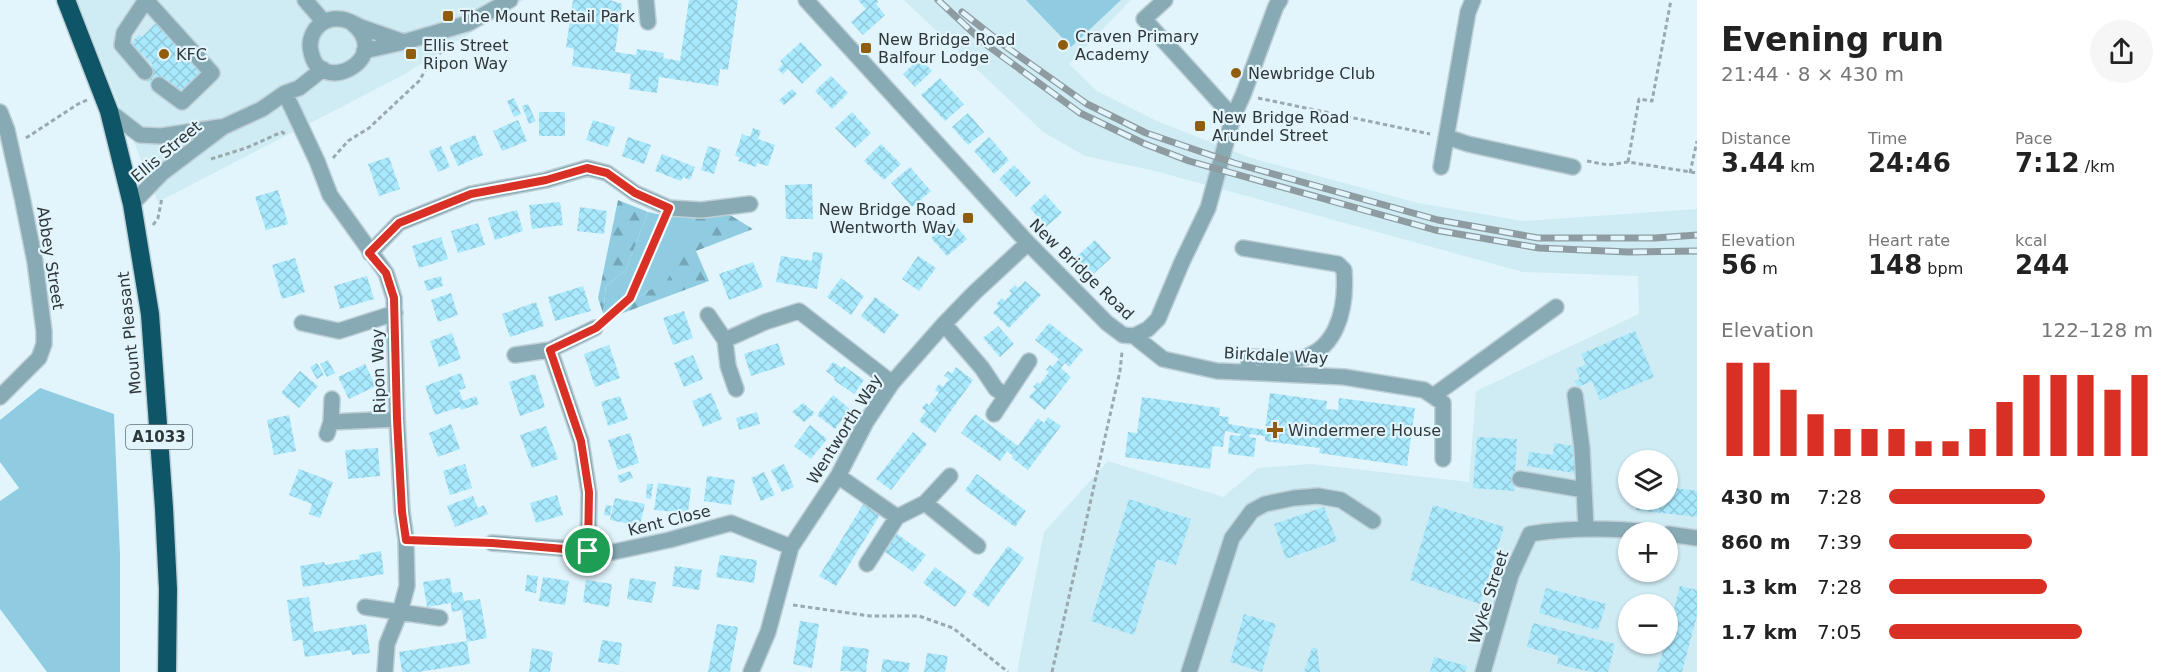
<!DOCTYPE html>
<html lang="en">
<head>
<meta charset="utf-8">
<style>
  :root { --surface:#fff; --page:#f6f6f6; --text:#222; --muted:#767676; --accent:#d93025 }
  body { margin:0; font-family:"DejaVu Sans",sans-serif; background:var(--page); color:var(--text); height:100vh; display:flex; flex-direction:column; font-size:22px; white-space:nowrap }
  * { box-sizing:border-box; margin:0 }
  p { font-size:20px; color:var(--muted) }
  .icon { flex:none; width:33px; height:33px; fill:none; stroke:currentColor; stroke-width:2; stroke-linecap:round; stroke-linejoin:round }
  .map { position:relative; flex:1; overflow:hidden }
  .panel { display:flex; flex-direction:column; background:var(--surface); width:480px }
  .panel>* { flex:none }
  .fabs { position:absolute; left:1618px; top:450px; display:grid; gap:12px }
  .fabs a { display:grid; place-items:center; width:60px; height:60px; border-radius:50%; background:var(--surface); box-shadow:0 2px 4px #0004; font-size:30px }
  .pin { position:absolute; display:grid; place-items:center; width:51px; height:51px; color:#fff; margin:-26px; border:3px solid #fff; border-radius:50%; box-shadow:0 2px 6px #0007 }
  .round { display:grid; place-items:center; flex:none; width:63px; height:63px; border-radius:32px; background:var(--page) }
  .headline { display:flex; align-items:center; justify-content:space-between; height:102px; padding:0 24px }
  h1 { font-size:33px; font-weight:700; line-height:45px }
  .figures { display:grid; grid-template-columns:repeat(3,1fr); gap:9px; height:102px; padding:6px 24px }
  .figures div { display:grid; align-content:center }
  .figures b { font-size:26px; font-weight:700 }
  .figures small { font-size:16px; font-weight:400 }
  .figures p { font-size:16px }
  .chart { height:168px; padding:12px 24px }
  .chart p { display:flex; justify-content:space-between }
  .chart svg { width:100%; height:108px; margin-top:6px; stroke:var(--accent); stroke-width:6 }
  ul { padding:0 24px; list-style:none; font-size:20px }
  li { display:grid; grid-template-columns:96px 72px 1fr; align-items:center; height:45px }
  li i { height:15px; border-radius:8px; background:var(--accent) }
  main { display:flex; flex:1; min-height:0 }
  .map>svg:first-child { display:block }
  .built { fill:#cfebf4; fill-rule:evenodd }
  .green { fill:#8fcce1 }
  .forest { fill:url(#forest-firs) }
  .building { fill:url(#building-cross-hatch) }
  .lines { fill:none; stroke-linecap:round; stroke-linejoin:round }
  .minor-casing { stroke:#becfd5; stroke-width:18 }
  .highway-casing { stroke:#becfd5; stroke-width:21 }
  .path { stroke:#9aa9ae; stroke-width:3; stroke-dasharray:4.5 3; stroke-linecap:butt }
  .minor { stroke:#88aab5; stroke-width:15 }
  .highway { stroke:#0f5568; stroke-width:18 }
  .rail-casing { stroke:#8e9ba0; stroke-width:7 }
  .rail { stroke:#e2f5fc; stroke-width:4.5; stroke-dasharray:14; stroke-linecap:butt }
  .route-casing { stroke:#fff; stroke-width:12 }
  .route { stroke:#d93025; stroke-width:8 }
  .poi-dot { fill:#905d0e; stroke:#e2f5fc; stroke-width:2 }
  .labels { text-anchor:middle; stroke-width:4.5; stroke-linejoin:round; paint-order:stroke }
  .shield { fill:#e2f5fc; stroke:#657074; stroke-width:1.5 }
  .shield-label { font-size:15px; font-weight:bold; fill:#303739 }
  .poi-label { font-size:16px; fill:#303739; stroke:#e2f5fc; text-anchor:start }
  .street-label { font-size:16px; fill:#303739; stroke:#e2f5fc }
</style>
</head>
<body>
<main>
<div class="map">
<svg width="1697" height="672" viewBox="0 0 1697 672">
  <defs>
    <pattern id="forest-firs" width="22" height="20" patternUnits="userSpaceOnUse" patternTransform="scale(1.5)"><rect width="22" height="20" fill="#8fcce1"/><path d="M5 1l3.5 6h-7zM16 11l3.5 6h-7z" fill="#75a6b7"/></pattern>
    <pattern id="building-cross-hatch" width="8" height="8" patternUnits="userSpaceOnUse" patternTransform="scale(1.5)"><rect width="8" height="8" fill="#a8e9fe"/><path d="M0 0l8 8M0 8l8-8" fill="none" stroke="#91c8da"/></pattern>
  </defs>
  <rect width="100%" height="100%" fill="#e2f5fc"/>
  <path class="built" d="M77,0H524L405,74L158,202Z
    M904,0H1131L1069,64L1097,91L1157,121L1251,158L1418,203L1523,221L1697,209V672H1017L1044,532L1108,461L1223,497L1258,468L1311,464L1469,482L1476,391L1639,314L1638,276L1523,272L1155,171L1085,156L1043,132ZM1629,460H1668V500H1629ZM1629,532H1668V572H1629ZM1629,604H1668V644H1629Z"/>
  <path class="green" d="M1026,0H1121L1071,47Z
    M648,212L666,216H693L695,230L665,285L647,291L615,316L603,313L606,286L626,270Z
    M40,388L114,414L120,555V672H47L0,609V501L19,488L0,462V420Z"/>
  <path class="forest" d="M618,200L648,212L626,270L606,286L603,313L598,298Z
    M725,212L753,229L696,251L709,281L615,316L647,291L665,284L694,230L693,216Z"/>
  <path class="building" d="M573,0H610L622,4L615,52L636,55L637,49L664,53L663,58L680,61L689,0H738L728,70L720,69L718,86L659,77L657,93L629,89L631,74L572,66L574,49L566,47Z
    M858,0H877L878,2L876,4L885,15L863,35L851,22L866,9Z
    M156,23L204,72L181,94L166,78L155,89L142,75L153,65L131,43L139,35L142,37Z
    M801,42L822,65L802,84L788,69L783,74L778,69L783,64L780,61Z
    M920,58L932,71L915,87L903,74Z
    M831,76L848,93L832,109L815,91Z
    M940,78L964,104L945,121L921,95Z
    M792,89L797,94L784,105L779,100Z
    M514,98L521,114L514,117L507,101Z
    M528,104L536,121L529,124L522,106Z
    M539,112H565V136H539Z
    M852,112L871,133L855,148L835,128Z
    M968,113L984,132L968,145L952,127Z
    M518,120L527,141L502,151L493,131Z
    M593,120L615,127L608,147L586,140Z
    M753,128L761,131L758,139L775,145L768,166L757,163L756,167L738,161L740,157L735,156L742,134L750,137Z
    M475,135L483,155L458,166L449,146Z
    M628,137L651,145L644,164L622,156Z
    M989,137L1009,160L994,174L974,151Z
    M881,144L901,164L884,180L864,161Z
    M441,146L450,167L438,172L429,151Z
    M708,146L721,150L714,174L701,170Z
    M662,154L695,167L690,180L683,177L681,181L655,171Z
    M389,157L400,189L379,196L368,164Z
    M1014,165L1031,183L1016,197L999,179Z
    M910,167L931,191L912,207L891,183Z
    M812,184L813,219H786L785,185Z
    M278,190L288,224L266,230L255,197Z
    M1045,194L1062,213L1046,227L1030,208Z
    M560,202L563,225L532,229L529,205Z
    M580,207L607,211L604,234L577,231Z
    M517,210L523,231L495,240L488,218Z
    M951,220L967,239L947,256L931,238Z
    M478,223L485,245L458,253L451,231Z
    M441,237L448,259L419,268L412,246Z
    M1095,240L1111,258L1089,278L1073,260Z
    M813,252L823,253L817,289L776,282L781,256L812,261Z
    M918,256L936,268L919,291L902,279Z
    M295,258L305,292L282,299L272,265Z
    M753,262L763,287L729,300L719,274Z
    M367,276L374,299L340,309L334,286Z
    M441,276L443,286L427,291L424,281Z
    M841,278L864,296L851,315L827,297Z
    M1025,281L1041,295L1009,328L993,313L999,306L996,304L1002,298L1005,301L1012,293L1009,291L1015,285L1018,288Z
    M583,286L591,311L555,321L548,297Z
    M451,293L458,315L438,322L431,300Z
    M875,297L899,315L884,334L861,316Z
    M536,302L544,326L510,337L502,314Z
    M684,311L693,338L673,345L663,318Z
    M1049,323L1083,350L1069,367L1065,363L1061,368L1071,377L1045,410L1029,397L1036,389L1033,387L1037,382L1040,384L1049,372L1046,370L1050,365L1052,367L1059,359L1035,340Z
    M998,326L1014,344L1000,357L983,338Z
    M1635,331L1654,377L1600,400L1592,381L1578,387L1575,381L1580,379L1576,369L1586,364L1581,354Z
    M452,333L461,359L439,367L430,341Z
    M778,343L785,365L751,376L744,354Z
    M609,345L620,378L595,387L584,354Z
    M693,355L703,379L684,387L674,363Z
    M328,360L335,373L327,377L320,364Z
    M833,362L842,368L844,366L864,380L854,394L834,380L835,378L826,371Z
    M317,363L324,375L317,379L310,367Z
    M365,364L376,386L349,399L338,377Z
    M956,367L973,380L935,433L919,421L926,411L922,408L926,403L929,405L939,393L935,390L939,384L943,387L949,379L944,376L948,371L952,374Z
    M300,371L318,386L299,408L281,393Z
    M461,373L466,388L459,390L463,401L476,396L479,404L461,410L460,407L435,415L425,386Z
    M535,374L545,407L520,416L509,382Z
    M711,393L722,419L703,427L692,401Z
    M1270,393L1327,401L1326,409L1338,410L1339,398L1415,408L1407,466L1319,453L1320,448L1265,441V436L1250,434L1249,437L1256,438L1254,457L1228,454L1230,435L1240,436L1241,434L1225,431L1223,447L1213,446L1210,469L1125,457L1128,432L1137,433L1142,397L1220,408L1219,416L1229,417L1228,424L1265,430Z
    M833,395L850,409L835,429L817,415Z
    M620,396L628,419L608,426L601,402Z
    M803,403L815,413L804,422L792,412Z
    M757,412L760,424L739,430L736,418Z
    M975,414L1018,446L1038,418L1044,423L1048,417L1061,426L1028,470L1012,458L1013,456L1007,451L1000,461L961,433Z
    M289,415L296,451L274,455L267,420Z
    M451,424L460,449L438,457L429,433Z
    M810,425L827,439L811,459L794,446Z
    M546,426L558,459L532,468L520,435Z
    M913,432L927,444L891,490L876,479Z
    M630,433L639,463L618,470L608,440Z
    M1477,437L1517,439L1514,491L1473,488Z
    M1554,443L1574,446L1572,460H1577L1575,473L1527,466L1529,452L1553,455Z
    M378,448L380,476L348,479L345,450Z
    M465,464L472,488L450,495L443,471Z
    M784,464L794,487L782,492L771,470Z
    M299,469L333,482L320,518L309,514L312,504L289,495Z
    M630,471L633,478L620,483L617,476Z
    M764,472L775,495L761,501L751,478Z
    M977,474L1026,511L1015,527L965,490Z
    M707,476L735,480L731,505L704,501Z
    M658,483L691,488L688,513L654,510Z
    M647,484H653L651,499L646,498Z
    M1668,487L1697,491V517L1636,510L1637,500H1668Z
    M557,495L563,515L536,523L530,503Z
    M473,496L478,508L484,505L488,514L455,527L447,506Z
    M615,498L645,504L640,526L610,520Z
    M1129,499L1191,519L1176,565L1157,559L1134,635L1091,621Z
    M864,503L881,513L836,586L819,576Z
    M606,505L612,506L610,516L604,515Z
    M1433,505L1504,527L1480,604L1410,580Z
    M1324,507L1337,541L1286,559L1274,524Z
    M893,531L926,555L913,572L881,549Z
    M1008,546L1024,558L988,607L972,595Z
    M381,551L384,574L303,587L300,566L324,562L325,565L360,559L359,555Z
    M720,555L757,560L754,583L716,577Z
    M675,566L702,570L699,590L672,586Z
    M935,567L967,591L955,607L923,583Z
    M527,575L538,576L536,593L525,591Z
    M543,577L569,581L565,605L539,601Z
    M450,578L452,593L462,592L464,601L480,599L487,638L467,642L462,610L452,612L451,603L427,607L423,582Z
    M630,578L656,582L652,603L627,599Z
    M586,580L612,584L609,607L583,602Z
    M1680,586L1697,590V615L1682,672H1657L1665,644H1668V632Z
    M1546,588L1606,604L1598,630L1539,613Z
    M309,597L314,632L366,624L370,653L352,655L351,650L305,657L302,640L293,641L287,600Z
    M1244,614L1276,624L1262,672L1230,662Z
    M800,621L819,624L812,668L793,664Z
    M1533,623L1615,644L1608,672H1591L1557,664L1559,656L1527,647Z
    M717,624L738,627L730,672H708Z
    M602,640L622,643L619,665L598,662Z
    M467,641L470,664L418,672H402L399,652Z
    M843,646L869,649L866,672L840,671Z
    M532,648L553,652L550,672H529Z
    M1312,648H1317L1320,672H1304Z
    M927,653L948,656L945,672H924Z
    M1434,657L1467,666L1465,672H1430Z
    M883,659L910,663L908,672H881Z"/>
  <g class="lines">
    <defs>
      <path id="minor" d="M305,0L324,22
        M646,0L648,22
        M806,0L1028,243L1107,323L1123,335L1134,336L1148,329L1158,319L1182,262L1208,208L1233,117L1243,95L1276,6L1280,0
        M1165,0L1144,19L1233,117
        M353,24C394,58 320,98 311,52C309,44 311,36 315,30C321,22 330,18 340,19C347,19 354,24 361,27C375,32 390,37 404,42
        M364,51L404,42L469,23L510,0
        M145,72L122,45L124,33L146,0L212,73L182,102L159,85
        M285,93L317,161L330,195L386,273L394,298L397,419L402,511L406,540L407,586L400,612L387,644L385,672
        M109,111L140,135L161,136L220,127
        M0,112L7,130L22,197L35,262L44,331V344L39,358L0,397
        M1447,137L1468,144L1573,167
        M1441,167L1468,12L1473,0
        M132,204L162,173L223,127L262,109L285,93L299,88L323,69
        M1243,248L1338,264L1344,270C1347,309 1337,356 1291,360C1279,361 1266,358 1253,357L1249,361L1247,372
        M370,253L399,223L471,194L546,180L587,168L607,173L635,193L669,208L701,210L750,204
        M708,315L725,340L728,366L736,389
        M302,323L339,331L395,313
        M944,324L982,368L996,389L1006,396
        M1134,336L1163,359L1217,371L1344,377L1424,390L1443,403V459
        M725,340L765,322L799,311L892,383
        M550,350L581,441L589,493L588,551
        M515,355L550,350L595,328
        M1575,395L1582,448L1586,528
        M1433,396L1556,307
        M994,414L1029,361
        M331,422L397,419
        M327,434L331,422L332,399
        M838,476L897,517L867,564
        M1520,479L1584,490
        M925,503L978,546
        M897,517L925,503L950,476
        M1668,534L1697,538
        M492,543L613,552L669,540L731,523L791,547
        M365,607L440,618
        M751,672L768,632L791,547L838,476L866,422L892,383L944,324L974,293L1028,243
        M1189,672L1232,538L1252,511L1265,504L1294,498L1318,496L1341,500L1373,521
        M1483,672L1511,575L1530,534C1571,527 1611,528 1653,532"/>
      <path id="highway" d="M66,0L109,111L132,204L150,314L164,508L168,589L167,672"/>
    </defs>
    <use href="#minor" class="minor-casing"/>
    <use href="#highway" class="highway-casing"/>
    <path class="path" d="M1258,98L1430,134
      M26,138L78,104L87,100
      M333,158L348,141L369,128L419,81L429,64L445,48
      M211,159L246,148L282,132L286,135
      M1587,161L1608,165L1628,162L1697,173
      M1628,162L1639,99L1652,101L1671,0
      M1690,173L1697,141
      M153,225L158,218L162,198
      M606,318L630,298L663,223
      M422,541L475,543
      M793,605L870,616H919L953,628L1008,672
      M1052,672L1120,371L1122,352"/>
    <use href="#minor" class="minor"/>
    <use href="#highway" class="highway"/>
    <defs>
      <path id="rail" d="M938,0L984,43L1080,113L1145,144L1189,161L1435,230L1539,248L1628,252L1697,251
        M962,12L1005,46L1087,104L1146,133L1234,163L1438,220L1538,238H1655L1697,235"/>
    </defs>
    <use href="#rail" class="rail-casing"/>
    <use href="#rail" class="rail"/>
  </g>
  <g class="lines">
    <defs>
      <path id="route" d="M587,168L607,173L635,193L669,208L630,298L596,328L550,350L581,441L589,492L588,551L492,543L406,540L402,512L397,419L394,298L386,273L369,253L399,223L471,194L546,180Z"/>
    </defs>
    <use href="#route" class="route-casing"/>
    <use href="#route" class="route"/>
  </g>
  <g class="poi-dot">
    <rect x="442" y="10" width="12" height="12" rx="3"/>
    <circle cx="1063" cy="45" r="6"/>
    <rect x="860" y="42" width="12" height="12" rx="3"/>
    <circle cx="164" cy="54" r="6"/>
    <rect x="405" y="48" width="12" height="12" rx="3"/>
    <circle cx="1236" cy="73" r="6"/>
    <rect x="1194" y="120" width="12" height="12" rx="3"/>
    <rect x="962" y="212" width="12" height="12" rx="3"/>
    <path d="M1272 421h6v6h6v6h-6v6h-6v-6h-6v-6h6z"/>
  </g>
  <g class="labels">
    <rect class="shield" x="126" y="425" width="66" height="24" rx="4.5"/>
    <g class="shield-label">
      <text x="159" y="442">A1033</text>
    </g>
    <g class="poi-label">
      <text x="460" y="22">The Mount Retail Park</text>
      <text x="1075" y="42">Craven Primary<tspan x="1075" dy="18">Academy</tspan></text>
      <text x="878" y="45">New Bridge Road<tspan x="878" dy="18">Balfour Lodge</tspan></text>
      <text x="423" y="51">Ellis Street<tspan x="423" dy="18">Ripon Way</tspan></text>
      <text x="176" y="60">KFC</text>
      <text x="1248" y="79">Newbridge Club</text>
      <text x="1212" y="123">New Bridge Road<tspan x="1212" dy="18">Arundel Street</tspan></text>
      <text x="956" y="215" text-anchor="end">New Bridge Road<tspan x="956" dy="18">Wentworth Way</tspan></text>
      <text x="1288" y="436">Windermere House</text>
    </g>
    <g class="street-label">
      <text transform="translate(166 151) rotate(-40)" y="6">Ellis Street</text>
      <text transform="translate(51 258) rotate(81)" y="6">Abbey Street</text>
      <text transform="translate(1082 269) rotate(44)" y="6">New Bridge Road</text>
      <text transform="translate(129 333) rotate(-96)" y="6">Mount Pleasant</text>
      <text transform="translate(1276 355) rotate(3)" y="6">Birkdale Way</text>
      <text transform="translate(378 371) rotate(-92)" y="6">Ripon Way</text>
      <text transform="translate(844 429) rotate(-58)" y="6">Wentworth Way</text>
      <text transform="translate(669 520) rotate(-14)" y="6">Kent Close</text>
      <text transform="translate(1488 597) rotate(-72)" y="6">Wyke Street</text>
    </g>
  </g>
</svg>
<div class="fabs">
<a><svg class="icon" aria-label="layers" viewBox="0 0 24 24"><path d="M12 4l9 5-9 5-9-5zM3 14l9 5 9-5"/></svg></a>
<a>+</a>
<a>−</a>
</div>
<div class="pin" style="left:588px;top:551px;background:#1e9e55"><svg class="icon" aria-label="arrive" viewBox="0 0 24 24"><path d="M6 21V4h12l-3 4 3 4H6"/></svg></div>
</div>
<section class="panel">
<div class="headline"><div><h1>Evening run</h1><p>21:44 · 8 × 430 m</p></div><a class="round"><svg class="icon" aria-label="share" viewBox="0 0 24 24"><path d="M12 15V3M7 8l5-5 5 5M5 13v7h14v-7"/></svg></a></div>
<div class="figures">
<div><p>Distance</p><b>3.44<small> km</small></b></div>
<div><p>Time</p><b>24:46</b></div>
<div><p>Pace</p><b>7:12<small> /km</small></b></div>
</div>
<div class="figures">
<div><p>Elevation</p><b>56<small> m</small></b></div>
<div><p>Heart rate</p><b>148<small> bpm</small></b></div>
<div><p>kcal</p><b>244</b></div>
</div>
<div class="chart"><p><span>Elevation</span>122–128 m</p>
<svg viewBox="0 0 160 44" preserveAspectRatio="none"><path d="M5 44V6M15 44V6M25 44V17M35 44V27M45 44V33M55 44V33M65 44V33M75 44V38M85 44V38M95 44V33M105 44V22M115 44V11M125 44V11M135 44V11M145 44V17M155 44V11"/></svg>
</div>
<ul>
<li><b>430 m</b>7:28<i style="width:59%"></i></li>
<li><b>860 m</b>7:39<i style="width:54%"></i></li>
<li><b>1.3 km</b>7:28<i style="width:60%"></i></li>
<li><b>1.7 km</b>7:05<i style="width:73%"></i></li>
</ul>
</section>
</main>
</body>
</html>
